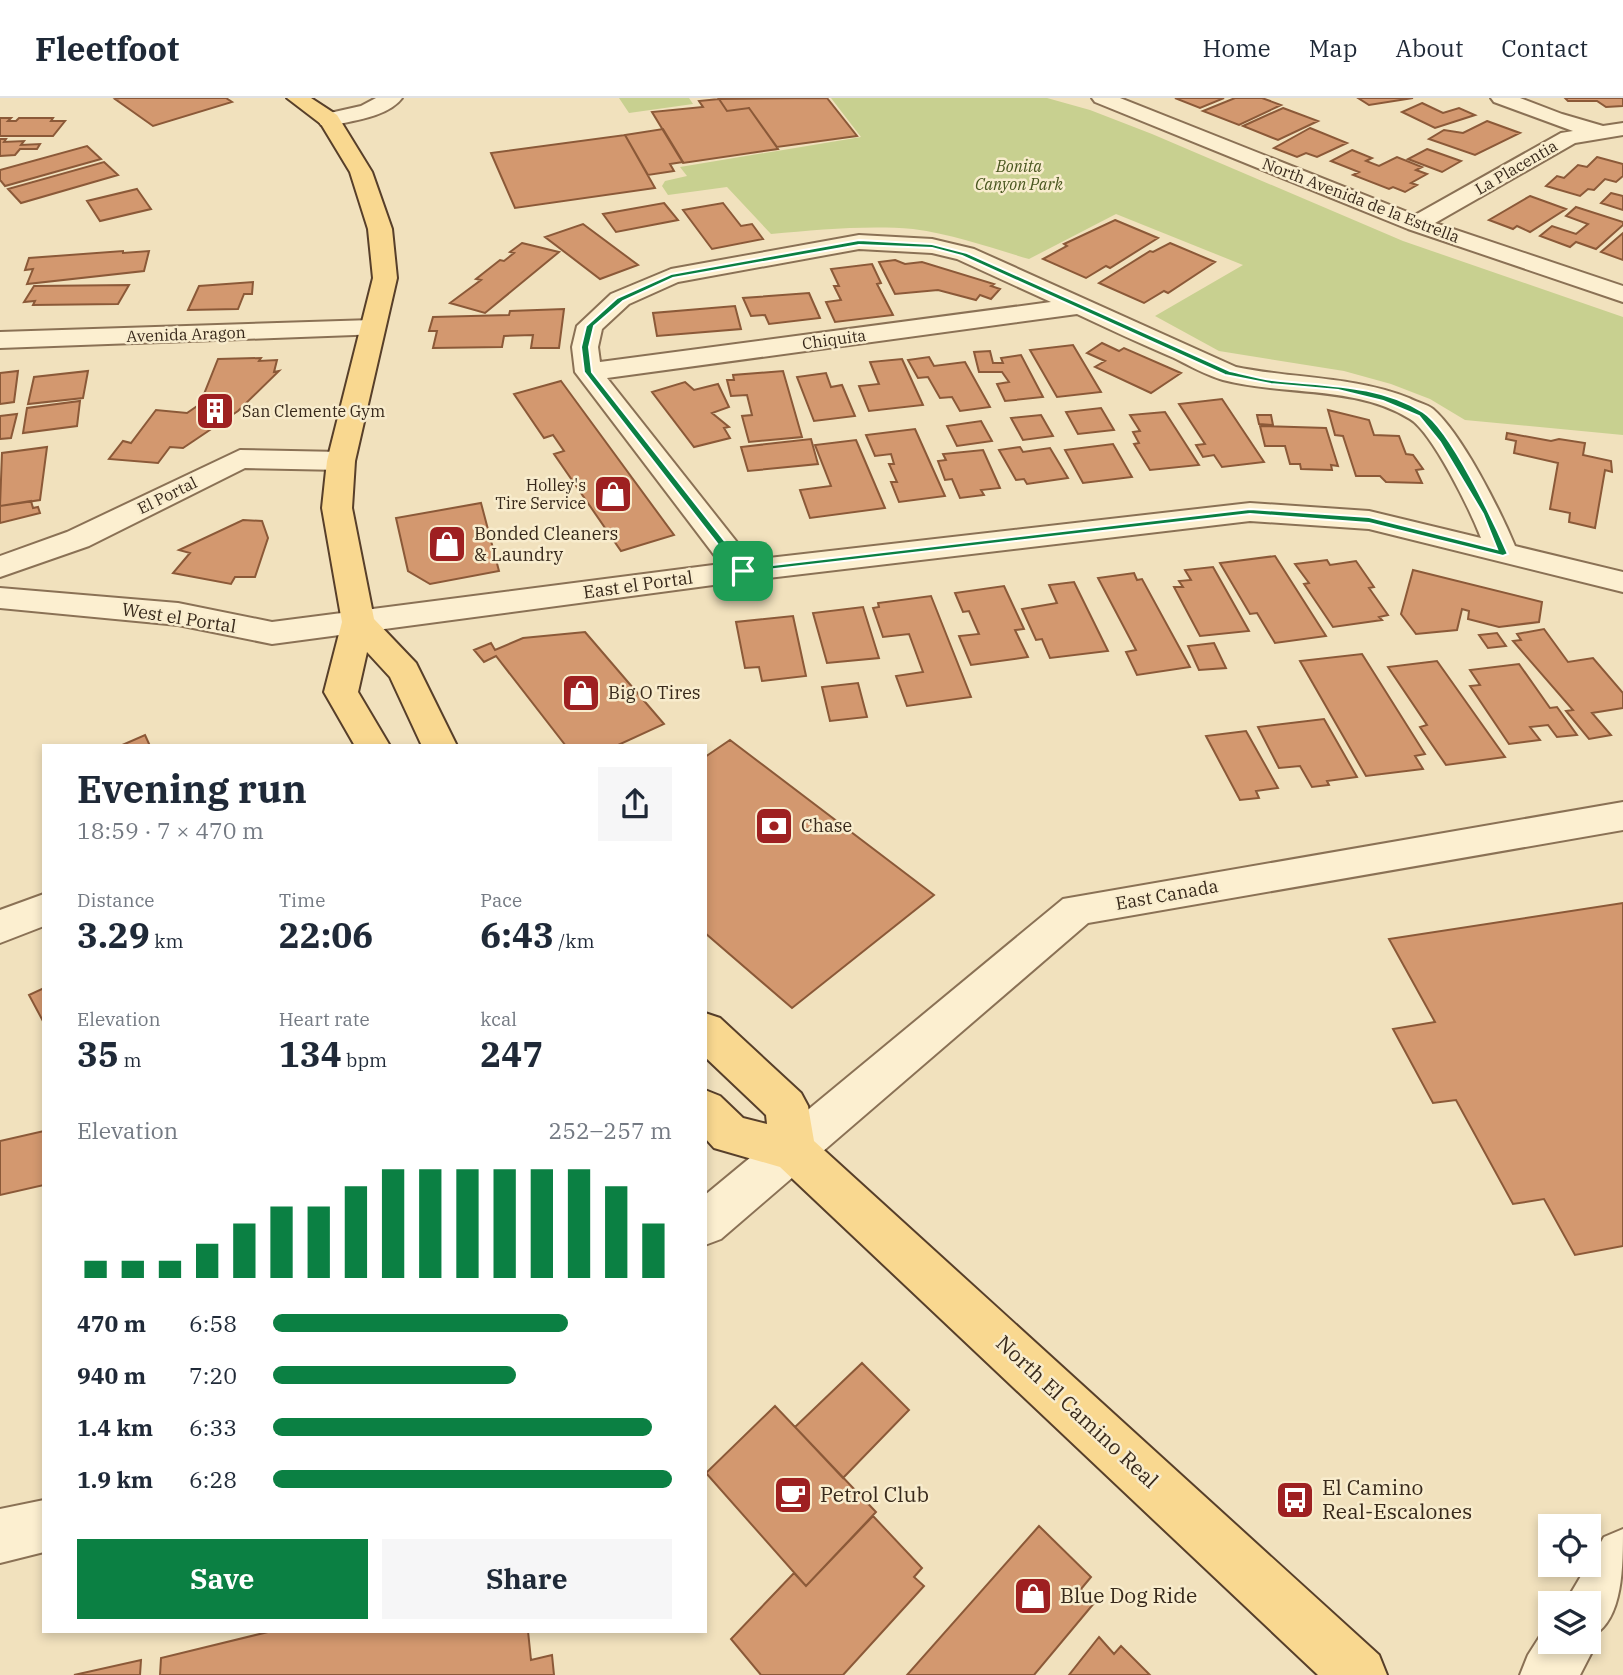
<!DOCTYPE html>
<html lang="en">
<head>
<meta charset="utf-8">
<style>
  :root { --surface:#fff; --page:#f6f6f7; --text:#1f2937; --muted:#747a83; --line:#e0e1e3; --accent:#0b8043 }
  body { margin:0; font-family:"IBM Plex Serif",serif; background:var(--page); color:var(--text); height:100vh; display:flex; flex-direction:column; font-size:26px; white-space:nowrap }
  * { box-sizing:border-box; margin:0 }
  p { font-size:23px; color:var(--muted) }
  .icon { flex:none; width:38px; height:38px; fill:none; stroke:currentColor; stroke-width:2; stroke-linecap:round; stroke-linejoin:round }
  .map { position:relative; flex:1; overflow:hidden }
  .details { position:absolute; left:42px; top:646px; width:665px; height:889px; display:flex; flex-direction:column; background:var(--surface); border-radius:0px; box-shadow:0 4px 10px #0003 }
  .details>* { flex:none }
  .tools { position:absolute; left:1538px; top:1416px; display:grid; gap:14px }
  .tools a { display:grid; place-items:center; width:63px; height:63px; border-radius:0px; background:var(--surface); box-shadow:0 4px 10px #0003; font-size:35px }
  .pin { position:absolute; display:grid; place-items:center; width:60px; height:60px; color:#fff; margin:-30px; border-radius:14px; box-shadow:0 4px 10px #0006 }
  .round { display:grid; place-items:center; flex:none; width:74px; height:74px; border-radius:0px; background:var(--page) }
  .headline { display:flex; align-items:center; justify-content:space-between; height:119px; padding:0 35px }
  h1 { font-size:38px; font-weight:700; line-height:52px }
  .stats { display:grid; grid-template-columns:repeat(3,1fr); gap:10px; height:119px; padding:7px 35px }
  .stats div { display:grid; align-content:center }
  .stats b { font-size:35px; font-weight:700 }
  .stats small { font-size:19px; font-weight:400 }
  .stats p { font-size:19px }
  .chart { height:196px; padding:14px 35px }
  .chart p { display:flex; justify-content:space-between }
  .chart svg { width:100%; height:126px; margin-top:7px; stroke:var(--accent); stroke-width:6 }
  .action { display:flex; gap:14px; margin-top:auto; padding:14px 35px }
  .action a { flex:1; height:80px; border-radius:0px; background:var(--accent); color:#fff; font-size:28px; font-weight:700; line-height:80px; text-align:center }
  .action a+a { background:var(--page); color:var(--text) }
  ul { padding:0 35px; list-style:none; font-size:23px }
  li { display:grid; grid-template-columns:112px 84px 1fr; align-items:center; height:52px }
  li i { height:18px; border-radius:9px; background:var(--accent) }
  header { display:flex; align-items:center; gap:42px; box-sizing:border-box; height:98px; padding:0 35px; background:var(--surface); border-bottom:2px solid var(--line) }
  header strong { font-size:33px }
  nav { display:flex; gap:38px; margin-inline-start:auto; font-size:24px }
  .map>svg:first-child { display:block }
  .green { fill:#c8d090 }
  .building { fill:#d3986f; stroke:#8b5938; stroke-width:2 }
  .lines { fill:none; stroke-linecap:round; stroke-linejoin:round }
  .minor-casing { stroke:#8a7155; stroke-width:4 }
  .major-casing { stroke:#573f2a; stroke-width:4 }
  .minor { fill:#fcefd0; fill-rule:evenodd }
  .major { fill:#f9d890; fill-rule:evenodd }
  .route { fill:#0b8043; stroke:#fff; stroke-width:2; fill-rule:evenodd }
  .labels { text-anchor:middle; stroke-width:5; stroke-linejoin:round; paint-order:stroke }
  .far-park-label { font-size:16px; font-style:italic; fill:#49561f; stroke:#f8eccd }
  .far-street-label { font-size:16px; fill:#38291b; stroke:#f8eccd }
  .far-poi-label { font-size:16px; fill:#38291b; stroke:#f8eccd; text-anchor:start }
  .poi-label { font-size:18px; fill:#38291b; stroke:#f8eccd; text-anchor:start }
  .street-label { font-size:18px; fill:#38291b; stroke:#f8eccd }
  .near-street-label { font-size:21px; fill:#38291b; stroke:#f8eccd }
  .near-poi-label { font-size:21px; fill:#38291b; stroke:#f8eccd; text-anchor:start }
</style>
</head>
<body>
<header>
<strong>Fleetfoot</strong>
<nav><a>Home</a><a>Map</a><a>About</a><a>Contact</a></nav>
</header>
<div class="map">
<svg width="1623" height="1577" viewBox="0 0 1623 1577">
  <rect width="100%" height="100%" fill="#f1e1bd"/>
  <path class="green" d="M619,0H689L693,6L629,15Z
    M831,0H1047L1090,12L1152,36L1403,143L1623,219V337L1465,322L1430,301L1391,286L1344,273L1219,253L1155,218L1243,167L1116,116L1029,161C991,150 953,136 913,131C866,127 818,132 771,136L727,89L668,97L662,88L665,83L687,78L680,69L861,39Z"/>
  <path class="building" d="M120,0H226L232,4L153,28L115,1Z
    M827,0L857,38L777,49L749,10L727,13L719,1Z
    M1175,0H1224L1200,10Z
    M1235,0H1262L1281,7L1239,27L1203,13Z
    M1358,0H1413L1369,7Z
    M1565,0H1623V8L1606,9L1597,3H1568Z
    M719,1L727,13L749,10L778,51L683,65L652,14L703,9L699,3Z
    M1422,5L1443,15L1459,10L1475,17L1435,30L1402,14Z
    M1283,10L1318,23L1278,42L1243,28Z
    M0,20H11L8,23H16L19,20H53L51,23H65L53,38H0Z
    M1487,23L1520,35L1475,57L1429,41L1444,32L1463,35Z
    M1310,30L1347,45L1317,59L1306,55L1297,59L1274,50Z
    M663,31L683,64L670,66L674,73L648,77L625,37Z
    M625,37L655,90L515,110L491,55Z
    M0,41H6L4,44L24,43L21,47L40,46L37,51H20L15,57L0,58Z
    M87,48L101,61L5,88L0,82V72Z
    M1427,51L1461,63L1442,74L1408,61Z
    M1352,52L1372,60L1366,63L1379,68L1397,59L1422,69L1416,72L1427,76L1411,85L1417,87L1405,94L1393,89L1389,91L1353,77L1359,74L1331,63Z
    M1597,59L1623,66V78L1616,84L1605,81L1594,92L1588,91L1580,98L1546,88L1557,78L1564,80L1578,67L1587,69Z
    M104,64L118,77L21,105L8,91Z
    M137,91L151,111L100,123L87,103Z
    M1611,95L1623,98V112L1601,105Z
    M1530,98L1566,111L1530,134L1517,128L1513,131L1489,122Z
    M664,105L678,122L616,134L603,116Z
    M723,105L741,128L752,126L763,141L712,151L683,112Z
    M1576,109L1623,124V127L1596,151L1576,144L1570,149L1540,138L1552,128L1576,136L1588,126L1566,118Z
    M1115,122L1158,140L1110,170L1106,168L1086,180L1043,161L1067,148L1064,146Z
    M583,126L638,167L600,181L545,139Z
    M1623,135V162L1601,154Z
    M522,145L559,154L485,215L450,205L481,182L476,181L500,162L504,163L514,155L510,154Z
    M1170,145L1215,164L1168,195L1164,193L1144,205L1099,185L1150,153L1153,154Z
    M123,153V155L149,153L144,173L27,186L33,171L25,172L29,160Z
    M895,162L905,166L922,164L994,186L991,188L1000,191L991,201L980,197L976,202L938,192L895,196L879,164Z
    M872,166L881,185L877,186L893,217L835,224L826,204L841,202L834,188H839L831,171Z
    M253,184L252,196H244L238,211L188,212L199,188Z
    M129,187L118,206L33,207L35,203L24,204L34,188Z
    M809,195L820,220L769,226L765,217L751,218L743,200Z
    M735,208L741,231L657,238L653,215Z
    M564,211L559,250H531L533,237L504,238L502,249L433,250L437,233H429L433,219L509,217L510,213Z
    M1102,245L1119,253L1124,250L1181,275L1151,295L1095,269L1105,263L1087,255Z
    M1073,247L1101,294L1057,299L1030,252Z
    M990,253L993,265H1003L1001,260L1021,257L1043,299L1005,303L997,286L1009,284L1002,274H979L974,254Z
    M929,259L934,268L965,264L990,309L960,313L952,299L940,300L928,279L918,280L908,262Z
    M261,260L259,263L277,262L274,274L279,273L238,313L183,350L170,349L158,365L109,361L123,343L131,345L156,312L187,315L200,306L218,261Z
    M902,261L923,307L869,313L859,288L879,286L870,264Z
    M18,273L14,304L0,306V275Z
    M88,273L83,300L28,306L34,279Z
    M783,273L802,339L749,344L742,318L752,317L747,297L731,298L727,282H734L733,277Z
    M826,275L831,289L842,287L855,318L814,323L797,279Z
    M561,283L674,437L621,453L554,356L564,353L553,337L544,340L514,296Z
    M685,284L694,292L718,286L729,309L712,315L729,329L724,330L730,340L694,349L652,294Z
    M1222,301L1264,364L1222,369L1214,357L1203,359L1196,347L1205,346L1179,306Z
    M80,303L77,328L23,335L27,310Z
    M1101,310L1114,332L1078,336L1066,314Z
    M1328,312L1369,322L1374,337L1399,338L1406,356L1413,357L1423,371L1416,372L1422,385L1386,384L1380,378H1356L1343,338L1335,337Z
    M1165,314L1199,367L1150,372L1134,346L1139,345L1133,334L1140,333L1130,317Z
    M17,316L11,340L0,341V318Z
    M1041,317L1053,338L1023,342L1011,320Z
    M1257,317H1271L1273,327L1259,326Z
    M981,323L992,343L957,348L947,328Z
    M1260,328L1326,330L1338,368L1331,367L1332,372L1301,371L1300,366H1290L1285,348H1265Z
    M915,331L945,398L899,404L891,384H897L889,366H894L891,356L875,358L866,337Z
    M1507,335L1551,343L1559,341L1585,345L1583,357L1611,363L1612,374L1605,372L1595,430L1569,424L1570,415L1550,411L1558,365L1514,355L1516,343L1506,341Z
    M811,341L818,366L748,373L741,349Z
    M856,342L885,410L810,420L800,392L831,388L815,347Z
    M1113,346L1132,379L1083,385L1065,352Z
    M47,349L40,402L0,408L2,355Z
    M1020,349L1023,354L1050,350L1068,380L1027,386L1024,381L1016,382L999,352Z
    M983,352L1000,390L981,392L984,397L960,400L952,381L945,382L938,363L946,362L943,356Z
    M31,403L33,410L38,409L40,415L0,425V408Z
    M481,405L499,473L430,486L408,473L396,420Z
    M243,422L262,423L268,440L255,479H235L231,486L173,475L190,455L179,452Z
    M1275,458L1326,538L1275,545L1257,515L1250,516L1220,465Z
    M1327,462L1330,467L1356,463L1374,489L1369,490L1388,517L1379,519L1382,522L1333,529L1304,486L1309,485L1295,466Z
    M1213,469L1249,533L1200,538L1174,489H1183L1179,483L1191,482L1185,472Z
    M1413,472L1542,504L1539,524L1499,529L1468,521L1469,513L1462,511L1457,532L1416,536L1401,516Z
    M1134,475L1137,482L1142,481L1190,569L1137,577L1126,554L1136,552L1098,480Z
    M1074,484L1108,553L1050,560L1042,541L1036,542L1022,511L1057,505L1049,487Z
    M1004,488L1024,531L1015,532L1028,559L971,567L959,538L979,536L969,513L963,514L955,495Z
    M931,498L971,599L907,608L896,578L923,574L909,536L883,539L873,510L879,509L878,505Z
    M863,509L879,560L827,565L813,515Z
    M793,518L806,578L762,583L759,569L745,570L736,524Z
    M1544,531L1568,564L1593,560L1623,595V610L1592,615L1611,637L1589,641L1566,613L1573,612L1513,543L1521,542L1517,536Z
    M585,534L664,626L616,648H566L496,558L484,564L474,552L491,545L495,552L523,540Z
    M1497,535L1506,548L1488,550L1479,537Z
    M1214,545L1226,570L1199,572L1188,548Z
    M1362,556L1425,656L1415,658L1423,671L1366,678L1300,563Z
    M1437,563L1505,659L1446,667L1420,629L1427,627L1388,569Z
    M1519,566L1550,610L1557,609L1577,637L1557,639L1548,627L1530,629L1540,642L1509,646L1470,588L1480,587L1470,572Z
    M858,585L867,619L830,623L822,589Z
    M1324,621L1357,679L1327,683L1329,687L1312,689L1300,668L1279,670L1258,629Z
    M1246,633L1278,690L1256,693L1259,700L1240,702L1206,638Z
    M145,637L150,648H120Z
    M730,642L934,797L792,910L705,835V659Z
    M1623,805V1148L1575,1157L1544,1101L1513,1106L1456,1002L1433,1005L1393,931L1435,924L1389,841Z
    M44,890V925L29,897Z
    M44,1033V1087L0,1097V1043Z
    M862,1265L909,1312L843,1380L795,1329Z
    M775,1308L876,1414L806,1488L706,1375Z
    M873,1418L922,1470L914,1479L924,1488L843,1577H761L731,1541L794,1475L806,1488Z
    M1039,1428L1091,1479L1081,1491L1095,1504L1034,1577H907Z
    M272,1533H528L531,1562L552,1557L554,1577H160L161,1560Z
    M1099,1539L1114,1556L1121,1548L1150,1577H1069Z
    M141,1562L140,1577H74Z"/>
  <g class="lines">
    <defs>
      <path id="minor" d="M376,0H402C388,19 351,23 329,28L321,27L318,22L321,17L361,8Z
        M1092,0H1120L1415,117L1561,35L1573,33L1494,4L1491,0H1520L1562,16L1603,28L1623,25V37L1575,45L1435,125L1623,188V204L1408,131L1095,4Z
        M859,137L932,141L974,151L1236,269C1294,281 1353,278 1409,300C1416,304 1427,306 1433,311C1462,336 1500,412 1515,448L1623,474V494L1369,431L1250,423L743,483L272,546L178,527L0,510V490L178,505L272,524L721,466L575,274L572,249L577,228L611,196L671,171ZM859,151L932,155L957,161L1051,204L600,264L598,249L602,231L629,206L678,184ZM1077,216C1109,231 1141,246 1174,260C1190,268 1206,277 1223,282C1283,298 1355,287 1410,321C1433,335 1471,414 1481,440L1369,413L1250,405L751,462L607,280Z
        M372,222L381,224L385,230L381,236L0,250V234Z
        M240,352L341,354L351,357L355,363L351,369L341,372L245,370L89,448L0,479V458L67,434Z
        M1623,704V732L1088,825L721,1141L705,1147V1097L1063,801Z
        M44,796V828L0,845V812Z
        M44,1402V1454L0,1465V1411Z
        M1623,1431C1623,1468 1623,1520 1594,1537L1597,1544L1580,1577H1520L1528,1557L1549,1524L1550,1544H1589V1505H1565L1604,1439Z"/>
      <path id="major" d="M287,0H311L337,17L372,74L392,131L397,180L355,363L352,410L374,521L416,565L457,648H422L390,579L367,554L358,594L390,648H355L324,594L342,524L322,410L327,363L373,180L368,131L350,74L321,26Z
        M705,915L720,920L801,995L808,1008L814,1043L1379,1557L1387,1577H1318L780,1069L714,1050L705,1040V992L720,998L743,1020L767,1026L766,1017L705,959Z"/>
    </defs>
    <use href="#minor" class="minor-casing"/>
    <use href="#major" class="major-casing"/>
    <use href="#minor" class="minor"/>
    <use href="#major" class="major"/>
  </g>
  <path class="route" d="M859,142L932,146L967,155L1230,273C1244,276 1258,280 1272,282C1322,288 1379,286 1423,314C1451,332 1494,424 1508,456L1503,458L1369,425L1250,416L740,475L584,274L581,249L586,228L617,200L671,176ZM859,147L932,150L962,158L1225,277L1271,286L1338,292L1383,303L1419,318L1440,344L1483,416L1497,451L1369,419L1250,411L746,470L592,274L589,249L594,228L623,203L673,180Z"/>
  <defs>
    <symbol id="building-square" viewBox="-11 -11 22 22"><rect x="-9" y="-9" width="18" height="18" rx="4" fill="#9e2021" stroke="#f8eccd"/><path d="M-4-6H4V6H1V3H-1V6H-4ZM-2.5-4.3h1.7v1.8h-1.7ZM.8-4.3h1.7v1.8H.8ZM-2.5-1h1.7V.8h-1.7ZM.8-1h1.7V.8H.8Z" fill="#fff"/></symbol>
    <symbol id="shop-square" viewBox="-11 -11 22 22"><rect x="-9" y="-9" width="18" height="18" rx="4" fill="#9e2021" stroke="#f8eccd"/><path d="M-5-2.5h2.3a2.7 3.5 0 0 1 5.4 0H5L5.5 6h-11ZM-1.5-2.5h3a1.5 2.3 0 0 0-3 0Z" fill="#fff"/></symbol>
    <symbol id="bank-square" viewBox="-11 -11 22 22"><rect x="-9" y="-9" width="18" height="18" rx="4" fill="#9e2021" stroke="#f8eccd"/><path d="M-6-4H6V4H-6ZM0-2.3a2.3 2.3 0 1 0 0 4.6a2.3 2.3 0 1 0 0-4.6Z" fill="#fff"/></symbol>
    <symbol id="cafe-square" viewBox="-11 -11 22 22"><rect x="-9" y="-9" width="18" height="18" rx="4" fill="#9e2021" stroke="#f8eccd"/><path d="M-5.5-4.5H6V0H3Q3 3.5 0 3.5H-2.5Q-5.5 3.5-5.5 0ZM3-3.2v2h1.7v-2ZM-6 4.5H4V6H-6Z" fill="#fff"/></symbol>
    <symbol id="bus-square" viewBox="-11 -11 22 22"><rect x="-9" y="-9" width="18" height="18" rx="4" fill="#9e2021" stroke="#f8eccd"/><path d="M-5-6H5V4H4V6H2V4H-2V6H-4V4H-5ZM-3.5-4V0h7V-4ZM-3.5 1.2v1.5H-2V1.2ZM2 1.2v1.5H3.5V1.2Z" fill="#fff"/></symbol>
  </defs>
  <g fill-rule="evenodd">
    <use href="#building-square" x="193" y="291" width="44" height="44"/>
    <use href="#shop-square" x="591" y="374" width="44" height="44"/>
    <use href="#shop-square" x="425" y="424" width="44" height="44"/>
    <use href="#shop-square" x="559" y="573" width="44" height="44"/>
    <use href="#bank-square" x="752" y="706" width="44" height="44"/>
    <use href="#cafe-square" x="771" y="1375" width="44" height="44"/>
    <use href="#bus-square" x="1273" y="1380" width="44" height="44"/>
    <use href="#shop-square" x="1011" y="1476" width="44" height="44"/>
  </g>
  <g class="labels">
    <g class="far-park-label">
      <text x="1019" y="74">Bonita<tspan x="1019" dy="18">Canyon Park</tspan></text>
    </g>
    <g class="far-street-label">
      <text transform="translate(1516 69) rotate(-30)" y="6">La Placentia</text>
      <text transform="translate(1361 102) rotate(21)" y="6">North Avenida de la Estrella</text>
      <text transform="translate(186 236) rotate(-2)" y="6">Avenida Aragon</text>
      <text transform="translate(834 241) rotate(-8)" y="6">Chiquita</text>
      <text transform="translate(167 397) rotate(-26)" y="6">El Portal</text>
    </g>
    <g class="far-poi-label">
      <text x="242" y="319">San Clemente Gym</text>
      <text x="586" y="393" text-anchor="end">Holley's<tspan x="586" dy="18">Tire Service</tspan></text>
    </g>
    <g class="poi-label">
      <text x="474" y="442">Bonded Cleaners<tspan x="474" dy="21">&amp; Laundry</tspan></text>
      <text x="608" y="601">Big O Tires</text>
      <text x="801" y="734">Chase</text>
    </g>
    <g class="street-label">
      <text transform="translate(638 487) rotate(-8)" y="6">East el Portal</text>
      <text transform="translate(179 520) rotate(9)" y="6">West el Portal</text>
      <text transform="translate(1167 797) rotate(-10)" y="6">East Canada</text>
    </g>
    <g class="near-street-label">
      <text transform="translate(1077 1314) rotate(43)" y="7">North El Camino Real</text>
    </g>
    <g class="near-poi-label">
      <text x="1322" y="1397">El Camino<tspan x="1322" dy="24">Real-Escalones</tspan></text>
      <text x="820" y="1404">Petrol Club</text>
      <text x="1060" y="1505">Blue Dog Ride</text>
    </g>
  </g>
</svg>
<div class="tools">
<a><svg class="icon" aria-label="locate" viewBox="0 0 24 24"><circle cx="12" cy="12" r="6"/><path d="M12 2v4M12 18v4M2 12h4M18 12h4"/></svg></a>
<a><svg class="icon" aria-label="layers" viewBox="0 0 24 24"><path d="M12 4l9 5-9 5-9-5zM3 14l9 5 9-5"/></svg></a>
</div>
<div class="pin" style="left:743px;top:473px;background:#1e9e55"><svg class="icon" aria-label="arrive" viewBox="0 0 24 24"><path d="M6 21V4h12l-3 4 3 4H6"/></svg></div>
<section class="details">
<div class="headline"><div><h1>Evening run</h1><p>18:59 · 7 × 470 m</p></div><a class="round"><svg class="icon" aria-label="share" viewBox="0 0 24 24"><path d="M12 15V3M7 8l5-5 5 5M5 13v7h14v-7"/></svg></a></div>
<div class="stats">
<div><p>Distance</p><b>3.29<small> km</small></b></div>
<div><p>Time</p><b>22:06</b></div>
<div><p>Pace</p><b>6:43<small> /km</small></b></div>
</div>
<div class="stats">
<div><p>Elevation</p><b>35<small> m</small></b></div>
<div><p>Heart rate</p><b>134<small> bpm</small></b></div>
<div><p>kcal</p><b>247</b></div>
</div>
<div class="chart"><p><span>Elevation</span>252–257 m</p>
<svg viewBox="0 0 160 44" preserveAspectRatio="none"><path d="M5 44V38M15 44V38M25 44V38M35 44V32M45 44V25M55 44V19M65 44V19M75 44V12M85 44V6M95 44V6M105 44V6M115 44V6M125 44V6M135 44V6M145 44V12M155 44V25"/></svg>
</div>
<ul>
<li><b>470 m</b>6:58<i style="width:74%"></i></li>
<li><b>940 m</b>7:20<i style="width:61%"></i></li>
<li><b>1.4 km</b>6:33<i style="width:95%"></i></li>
<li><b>1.9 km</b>6:28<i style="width:100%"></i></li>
</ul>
<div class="action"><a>Save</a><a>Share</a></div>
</section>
</div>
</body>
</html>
